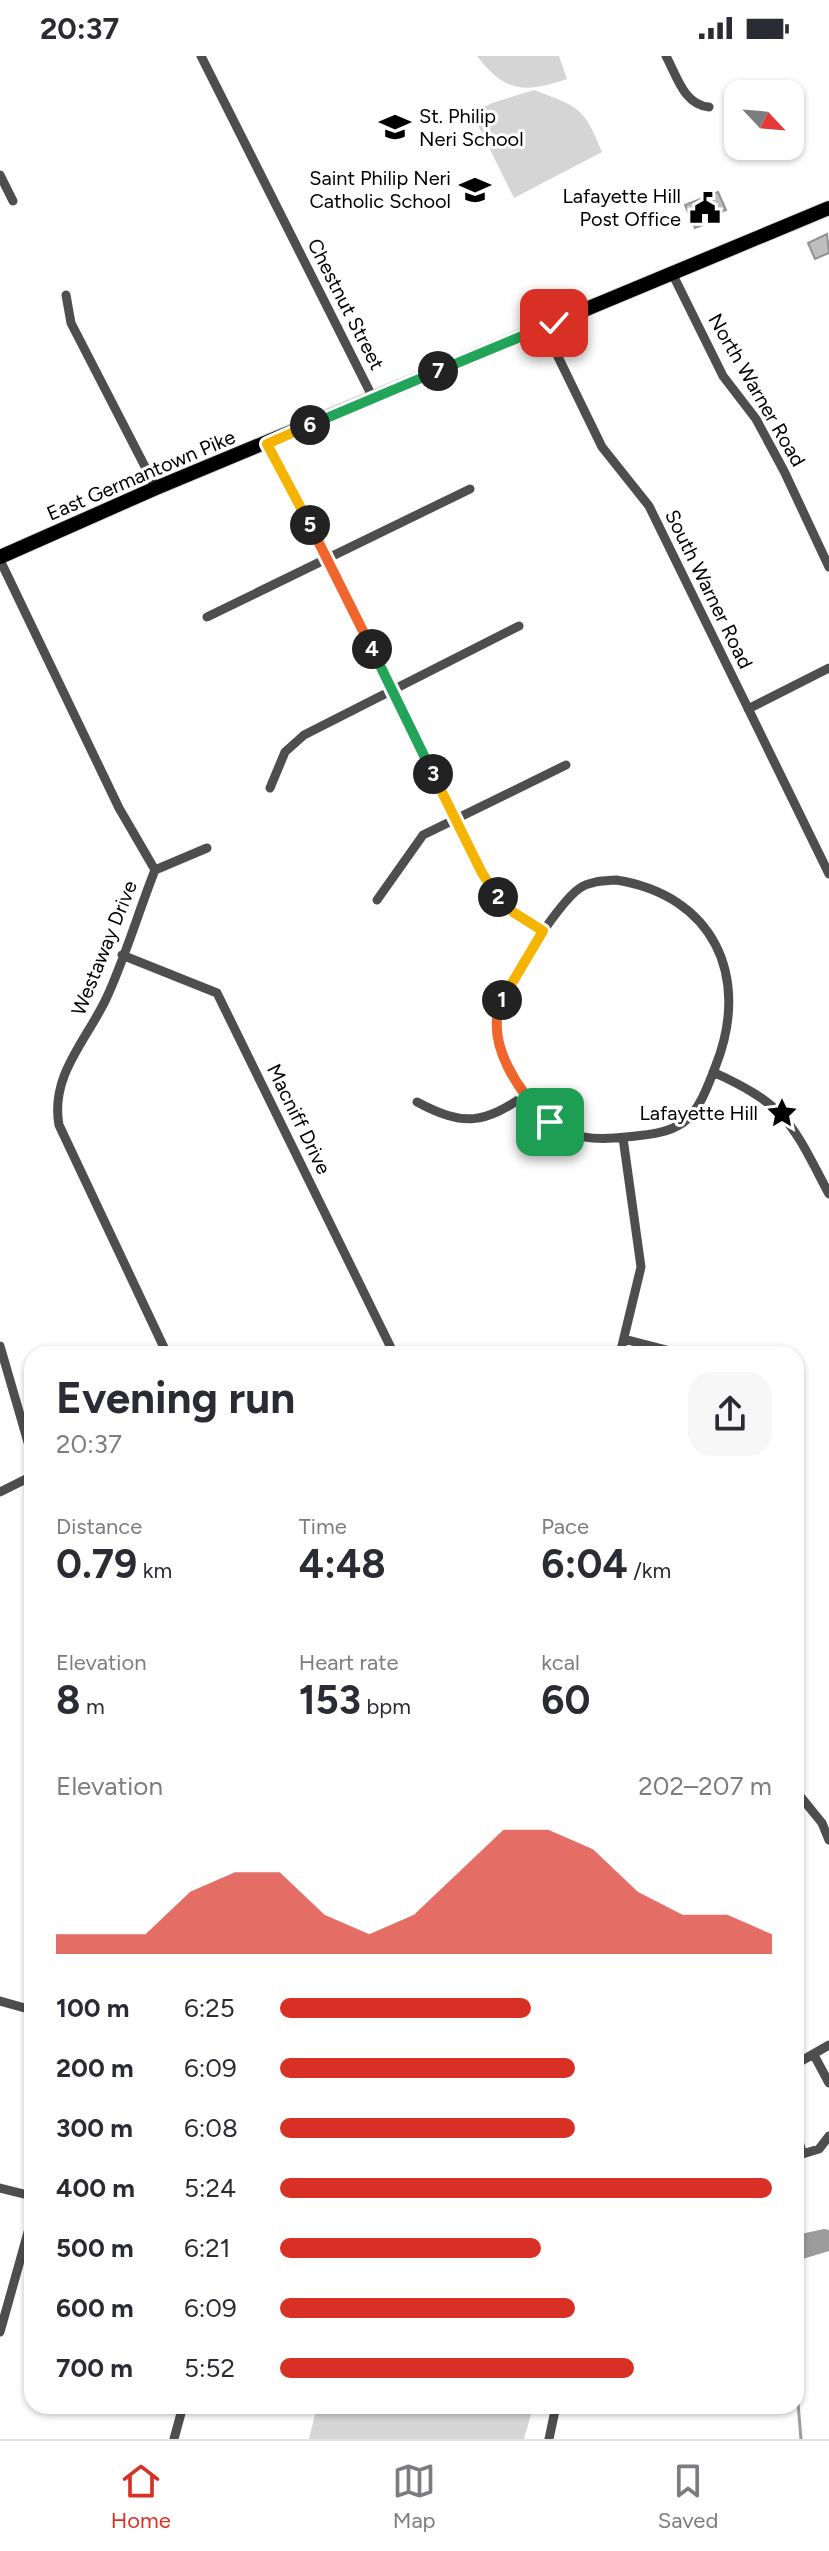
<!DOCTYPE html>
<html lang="en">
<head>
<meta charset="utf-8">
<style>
  :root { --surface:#fff; --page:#f7f7f7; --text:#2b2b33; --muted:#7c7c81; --line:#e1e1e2; --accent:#d93025 }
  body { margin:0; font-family:Figtree,sans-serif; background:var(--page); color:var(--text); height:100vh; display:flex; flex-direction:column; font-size:30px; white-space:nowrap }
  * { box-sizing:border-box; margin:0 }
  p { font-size:26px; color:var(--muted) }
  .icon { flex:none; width:44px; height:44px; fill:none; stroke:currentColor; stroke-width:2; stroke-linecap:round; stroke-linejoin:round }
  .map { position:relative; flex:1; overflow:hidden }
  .sheet { position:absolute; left:24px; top:1290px; width:780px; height:1068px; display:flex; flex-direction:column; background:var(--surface); border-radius:24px; box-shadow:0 2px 6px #0004 }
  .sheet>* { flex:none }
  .needle { width:52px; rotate:116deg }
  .fabs { position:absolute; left:724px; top:24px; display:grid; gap:16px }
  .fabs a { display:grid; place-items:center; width:80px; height:80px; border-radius:16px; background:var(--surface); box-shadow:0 2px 6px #0004; font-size:40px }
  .pin { position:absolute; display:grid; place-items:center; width:68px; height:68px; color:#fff; margin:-34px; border-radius:16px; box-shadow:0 4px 12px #0006 }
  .km { position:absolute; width:40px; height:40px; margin:-20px; border-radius:50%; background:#222; color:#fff; font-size:22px; line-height:40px; text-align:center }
  .round { display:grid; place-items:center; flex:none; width:84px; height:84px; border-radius:24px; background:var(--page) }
  .headline { display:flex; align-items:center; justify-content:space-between; height:136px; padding:0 32px }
  h1 { font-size:44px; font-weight:700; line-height:60px }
  .figures { display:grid; grid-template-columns:repeat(3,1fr); gap:12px; height:136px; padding:8px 32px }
  .figures div { display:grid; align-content:center }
  .figures b { font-size:40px; font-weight:700 }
  .figures small { font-size:22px; font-weight:400 }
  .figures p { font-size:22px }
  .chart { height:224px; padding:16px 32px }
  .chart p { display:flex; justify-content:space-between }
  .chart svg { width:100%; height:144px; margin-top:8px; fill:var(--accent); opacity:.7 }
  ul { padding:0 32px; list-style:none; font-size:26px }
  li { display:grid; grid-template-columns:128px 96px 1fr; align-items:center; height:60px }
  li i { height:20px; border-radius:10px; background:var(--accent) }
  .status { display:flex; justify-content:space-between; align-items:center; height:56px; padding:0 40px; background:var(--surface); direction:ltr }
  .status svg { height:22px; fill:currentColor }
  .tabs { display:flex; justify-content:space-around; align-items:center; height:112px; border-top:2px solid var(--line); background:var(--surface); font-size:22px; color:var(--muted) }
  .tabs a { display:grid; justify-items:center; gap:4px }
  .tabs .on { color:var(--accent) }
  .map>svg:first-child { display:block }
  .green { fill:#d5d5d5 }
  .water { fill:#9c9c9c }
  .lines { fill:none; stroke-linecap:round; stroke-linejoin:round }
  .stream { stroke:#9c9c9c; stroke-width:3 }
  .building { fill:#bebebe; stroke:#929292; stroke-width:2 }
  .primary-casing { stroke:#dbdbdb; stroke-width:16 }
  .street { stroke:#4e4e4e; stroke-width:9 }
  .primary { stroke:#000; stroke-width:14 }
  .split-1-casing { stroke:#fff; stroke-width:16 }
  .split-2-casing { stroke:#fff; stroke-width:16 }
  .split-3-casing { stroke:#fff; stroke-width:16 }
  .split-4-casing { stroke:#fff; stroke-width:16 }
  .split-5-casing { stroke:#fff; stroke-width:16 }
  .split-6-casing { stroke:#fff; stroke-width:16 }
  .split-7-casing { stroke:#fff; stroke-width:16 }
  .split-8-casing { stroke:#fff; stroke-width:16 }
  .split-1 { stroke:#f0652b; stroke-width:10 }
  .split-2 { stroke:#f5b400; stroke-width:10 }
  .split-3 { stroke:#f5b400; stroke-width:10 }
  .split-4 { stroke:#22a559; stroke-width:10 }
  .split-5 { stroke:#f0652b; stroke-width:10 }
  .split-6 { stroke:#f5b400; stroke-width:10 }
  .split-7 { stroke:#22a559; stroke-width:10 }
  .split-8 { stroke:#22a559; stroke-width:10 }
  .labels { text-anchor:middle; stroke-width:6; stroke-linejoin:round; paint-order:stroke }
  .poi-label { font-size:20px; fill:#000; stroke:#fff; text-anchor:end }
  .street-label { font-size:20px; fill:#000; stroke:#fff }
</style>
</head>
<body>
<div class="status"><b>20:37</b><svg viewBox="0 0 49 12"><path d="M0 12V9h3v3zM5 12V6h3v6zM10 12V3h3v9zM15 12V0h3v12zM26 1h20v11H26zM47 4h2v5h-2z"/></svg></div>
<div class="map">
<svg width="829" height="2383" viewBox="0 0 829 2383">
  <rect width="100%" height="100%" fill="#fff"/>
  <path class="green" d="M477,0H559L567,23C526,37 505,37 477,0Z
    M534,34C578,51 584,50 602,96L514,142L472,57L492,47Z
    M317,2350H532L533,2351L524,2383H309Z"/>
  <path class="water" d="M824,2173L829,2174V2195L796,2205V2179Z"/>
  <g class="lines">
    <path class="stream" d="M796,2323L801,2383"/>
  </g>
  <path class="building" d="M718,136L726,154L716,158L718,163L695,172L685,149Z
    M827,178L829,197L815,203L808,187Z"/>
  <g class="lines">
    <defs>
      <path id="primary" d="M0,501L156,432L829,152"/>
    </defs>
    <use href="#primary" class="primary-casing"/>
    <path class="street" d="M201,0L373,342
      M666,0C677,20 684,49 709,51
      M0,119L13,145
      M673,219L723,320L756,363L784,415L829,511
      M66,239L71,267L156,432
      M544,272L602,391L649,450L829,818
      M267,388L328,502L482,817L504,848L543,875
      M0,504L119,752L155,814C138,857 125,902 106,943C86,985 50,1020 59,1069L167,1298
      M207,561L470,433
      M748,653L829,612
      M270,732L285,696L304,679L519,570
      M155,814L207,792
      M616,824C713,839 751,920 716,1009C709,1027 700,1054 684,1066C667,1078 646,1079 626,1081C557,1089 542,1064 509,1009C500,994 495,980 497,963C500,937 558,846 580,832C591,825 604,825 616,824Z
      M377,844L423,779L566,709
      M122,899L217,937L394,1298
      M713,1016C788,1050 792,1068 829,1138
      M417,1046C464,1071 484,1068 527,1038
      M624,1283L682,1298
      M0,1290L32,1400
      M620,1298L641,1211L623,1082
      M751,1298L767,1295
      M0,1436L32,1420
      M796,1735L822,1767L829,1784
      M0,1945L32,1954
      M814,1999L829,2027
      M796,2008L829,1989
      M796,2076L801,2092L796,2103
      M799,2099L819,2093L829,2080
      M0,2132L32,2140
      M0,2276L32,2162
      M174,2383L183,2350
      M549,2383L556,2350"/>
    <use href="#primary" class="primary"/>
  </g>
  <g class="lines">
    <defs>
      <path id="split-1" d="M502,944C483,986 520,1038 550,1066"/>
      <path id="split-2" d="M498,841L513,856L543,875L502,944"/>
      <path id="split-3" d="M433,718L482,817L498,841"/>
      <path id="split-4" d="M372,593L433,718"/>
      <path id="split-5" d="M310,469L372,593"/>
      <path id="split-6" d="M310,369L267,388L310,469"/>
      <path id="split-7" d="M310,369L438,315"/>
      <path id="split-8" d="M438,315L554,267"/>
    </defs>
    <use href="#split-1" class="split-1-casing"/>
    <use href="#split-2" class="split-2-casing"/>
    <use href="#split-3" class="split-3-casing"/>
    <use href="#split-4" class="split-4-casing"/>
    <use href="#split-5" class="split-5-casing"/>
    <use href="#split-6" class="split-6-casing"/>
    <use href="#split-7" class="split-7-casing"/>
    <use href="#split-8" class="split-8-casing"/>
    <use href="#split-1" class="split-1"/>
    <use href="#split-2" class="split-2"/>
    <use href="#split-3" class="split-3"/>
    <use href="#split-4" class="split-4"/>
    <use href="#split-5" class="split-5"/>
    <use href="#split-6" class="split-6"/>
    <use href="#split-7" class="split-7"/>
    <use href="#split-8" class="split-8"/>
  </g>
  <defs>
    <symbol id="school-bare" viewBox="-9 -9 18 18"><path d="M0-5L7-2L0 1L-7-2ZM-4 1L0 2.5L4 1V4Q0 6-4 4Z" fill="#000" stroke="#fff" stroke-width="2.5" paint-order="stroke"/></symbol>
    <symbol id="civic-bare" viewBox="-9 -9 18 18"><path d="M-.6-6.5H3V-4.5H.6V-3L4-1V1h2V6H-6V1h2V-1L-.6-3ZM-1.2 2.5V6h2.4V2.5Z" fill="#000" stroke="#fff" stroke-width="2.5" paint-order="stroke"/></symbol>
    <symbol id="sight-bare" viewBox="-9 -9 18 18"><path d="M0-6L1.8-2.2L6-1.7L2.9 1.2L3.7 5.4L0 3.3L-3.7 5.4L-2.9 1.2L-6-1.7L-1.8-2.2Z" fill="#000" stroke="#fff" stroke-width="2.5" paint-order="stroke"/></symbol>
  </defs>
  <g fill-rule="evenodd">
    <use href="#school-bare" x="373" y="49" width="44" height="44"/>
    <use href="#school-bare" x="453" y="112" width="44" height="44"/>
    <use href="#civic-bare" x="683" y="130" width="44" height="44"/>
    <use href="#sight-bare" x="760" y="1035" width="44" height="44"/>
  </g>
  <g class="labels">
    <g class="poi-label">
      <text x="419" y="67" text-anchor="start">St. Philip<tspan x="419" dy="23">Neri School</tspan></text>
      <text x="451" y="129">Saint Philip Neri<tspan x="451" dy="23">Catholic School</tspan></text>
      <text x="681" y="147">Lafayette Hill<tspan x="681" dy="23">Post Office</tspan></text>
      <text x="758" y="1064">Lafayette Hill</text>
    </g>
    <g class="street-label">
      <text transform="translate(346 248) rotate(63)" y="7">Chestnut Street</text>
      <text transform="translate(757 334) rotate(60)" y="7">North Warner Road</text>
      <text transform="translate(141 419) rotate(-23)" y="7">East Germantown Pike</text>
      <text transform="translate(709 533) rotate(64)" y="7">South Warner Road</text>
      <text transform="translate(104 892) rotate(-68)" y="7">Westaway Drive</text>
      <text transform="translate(299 1063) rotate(64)" y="7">Macniff Drive</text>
    </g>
  </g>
</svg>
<div class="fabs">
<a><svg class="needle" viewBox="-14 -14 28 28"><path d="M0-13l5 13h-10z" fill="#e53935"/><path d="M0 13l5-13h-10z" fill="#7c7c81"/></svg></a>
</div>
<div class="pin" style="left:550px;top:1066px;background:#1e9e55"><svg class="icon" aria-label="arrive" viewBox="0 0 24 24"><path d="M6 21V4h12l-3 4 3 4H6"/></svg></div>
<div class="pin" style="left:554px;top:267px;background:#d93025"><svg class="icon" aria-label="check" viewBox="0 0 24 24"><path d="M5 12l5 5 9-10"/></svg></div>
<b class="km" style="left:502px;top:944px">1</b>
<b class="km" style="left:498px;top:841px">2</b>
<b class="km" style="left:433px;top:718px">3</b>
<b class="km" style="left:372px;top:593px">4</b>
<b class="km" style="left:310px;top:469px">5</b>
<b class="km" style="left:310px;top:369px">6</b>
<b class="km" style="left:438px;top:315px">7</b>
<section class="sheet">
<div class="headline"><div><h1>Evening run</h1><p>20:37</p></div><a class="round"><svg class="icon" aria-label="share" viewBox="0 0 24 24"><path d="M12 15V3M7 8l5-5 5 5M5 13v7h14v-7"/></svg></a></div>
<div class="figures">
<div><p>Distance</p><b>0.79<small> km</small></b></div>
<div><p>Time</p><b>4:48</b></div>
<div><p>Pace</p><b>6:04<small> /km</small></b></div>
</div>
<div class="figures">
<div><p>Elevation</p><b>8<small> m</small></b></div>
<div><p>Heart rate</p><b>153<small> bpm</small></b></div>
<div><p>kcal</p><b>60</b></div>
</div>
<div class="chart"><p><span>Elevation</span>202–207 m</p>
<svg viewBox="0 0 160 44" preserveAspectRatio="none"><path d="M0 44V38L10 38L20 38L30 25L40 19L50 19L60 32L70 38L80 32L90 19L100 6L110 6L120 12L130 25L140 32L150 32L160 38V44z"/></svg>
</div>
<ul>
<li><b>100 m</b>6:25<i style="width:51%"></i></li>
<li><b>200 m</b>6:09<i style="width:60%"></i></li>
<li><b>300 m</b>6:08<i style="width:60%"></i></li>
<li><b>400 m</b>5:24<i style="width:100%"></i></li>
<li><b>500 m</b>6:21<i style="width:53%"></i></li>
<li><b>600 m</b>6:09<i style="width:60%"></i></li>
<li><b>700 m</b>5:52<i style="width:72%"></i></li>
</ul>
</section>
</div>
<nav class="tabs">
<a class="on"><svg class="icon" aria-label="home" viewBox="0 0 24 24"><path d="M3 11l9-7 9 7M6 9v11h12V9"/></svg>Home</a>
<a><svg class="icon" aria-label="map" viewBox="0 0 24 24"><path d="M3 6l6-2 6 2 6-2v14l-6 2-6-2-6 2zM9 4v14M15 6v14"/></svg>Map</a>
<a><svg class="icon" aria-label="saved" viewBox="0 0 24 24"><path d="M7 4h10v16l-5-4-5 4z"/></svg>Saved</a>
</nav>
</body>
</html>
